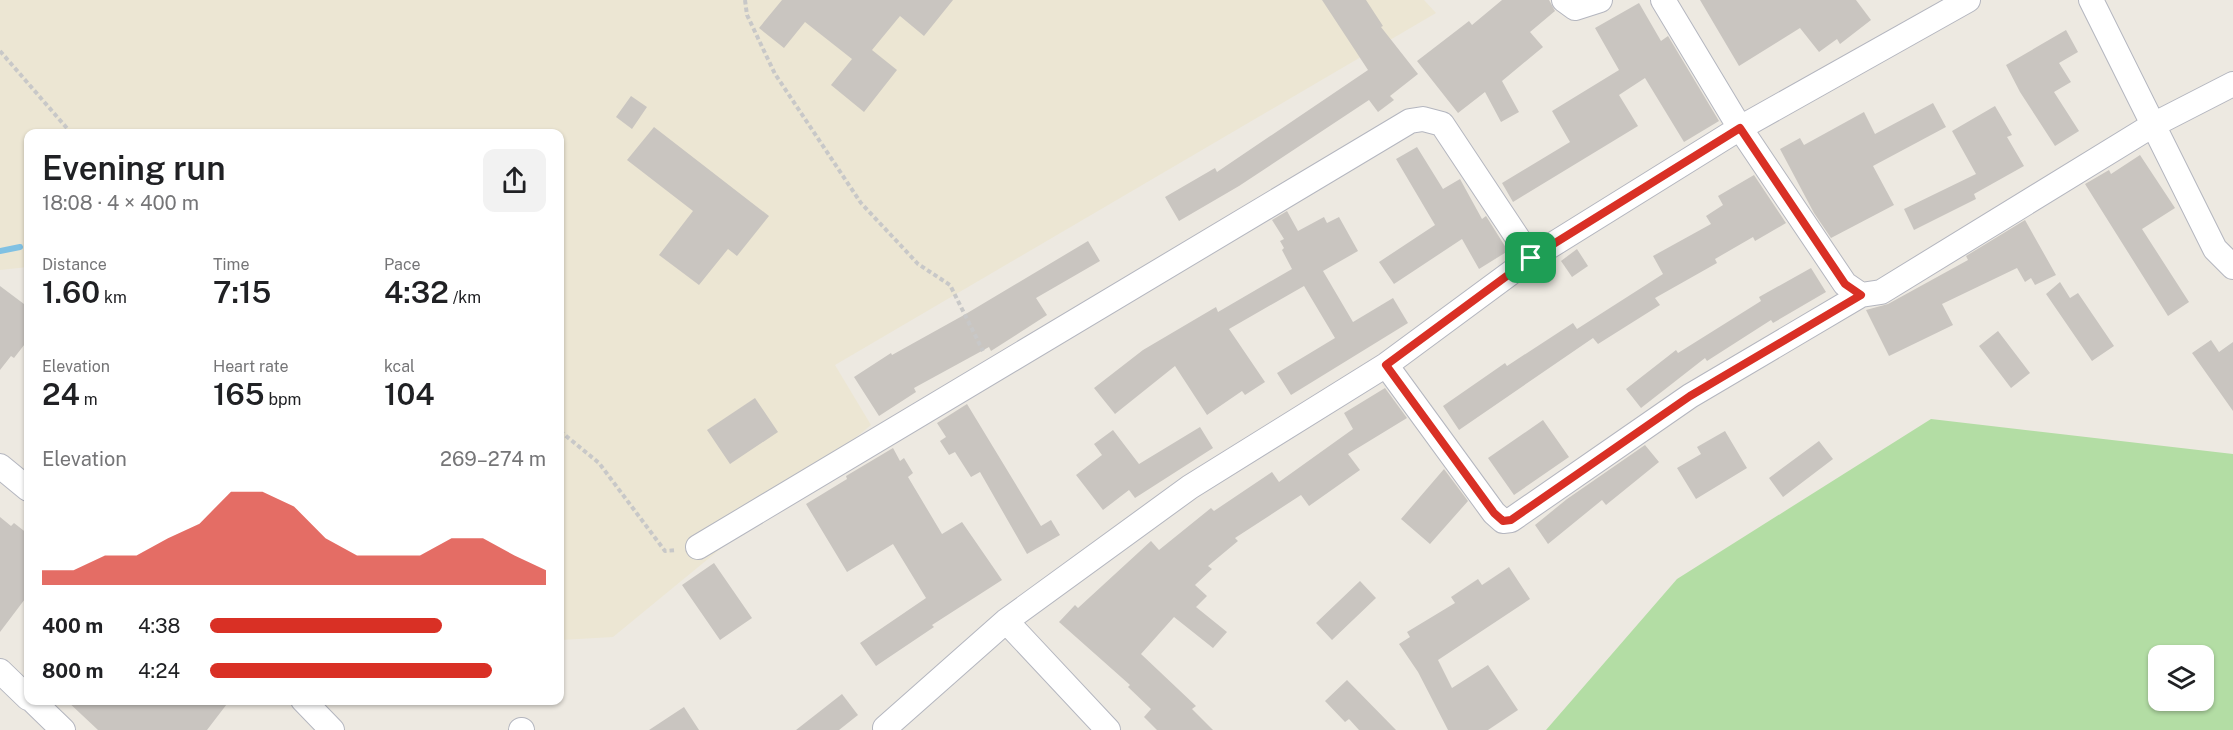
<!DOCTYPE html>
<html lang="en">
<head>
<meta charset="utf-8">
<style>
  :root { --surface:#fff; --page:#f2f2f2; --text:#202124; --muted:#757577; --accent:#d93025 }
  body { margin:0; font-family:"Public Sans",sans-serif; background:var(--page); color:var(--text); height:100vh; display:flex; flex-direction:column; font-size:22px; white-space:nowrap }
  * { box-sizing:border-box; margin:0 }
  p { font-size:20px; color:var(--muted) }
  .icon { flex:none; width:33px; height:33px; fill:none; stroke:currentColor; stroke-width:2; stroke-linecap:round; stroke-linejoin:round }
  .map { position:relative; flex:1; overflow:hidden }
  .drawer { position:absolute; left:24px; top:129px; width:540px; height:576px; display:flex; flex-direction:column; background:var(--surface); border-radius:12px; box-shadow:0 2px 4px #0004 }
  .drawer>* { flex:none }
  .buttons { position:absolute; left:2148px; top:645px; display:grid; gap:12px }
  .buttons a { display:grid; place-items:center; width:66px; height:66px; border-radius:12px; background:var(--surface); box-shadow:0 2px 4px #0004; font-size:30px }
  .pin { position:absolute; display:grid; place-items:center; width:51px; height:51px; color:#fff; margin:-26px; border-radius:12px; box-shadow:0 3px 9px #0006 }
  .round { display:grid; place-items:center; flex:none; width:63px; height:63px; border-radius:12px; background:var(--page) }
  .summary { display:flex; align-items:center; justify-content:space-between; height:102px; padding:0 18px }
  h1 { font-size:33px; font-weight:600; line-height:45px }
  .metrics { display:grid; grid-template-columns:repeat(3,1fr); gap:9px; height:102px; padding:6px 18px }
  .metrics div { display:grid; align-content:center }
  .metrics b { font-size:30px; font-weight:600 }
  .metrics small { font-size:16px; font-weight:400 }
  .metrics p { font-size:16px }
  .chart { height:168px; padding:12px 18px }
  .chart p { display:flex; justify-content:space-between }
  .chart svg { width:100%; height:108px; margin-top:6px; fill:var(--accent); opacity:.7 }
  ul { padding:0 18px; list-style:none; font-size:20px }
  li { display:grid; grid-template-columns:96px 72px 1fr; align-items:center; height:45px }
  li i { height:15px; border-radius:8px; background:var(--accent) }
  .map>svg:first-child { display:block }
  .education { fill:#ece6d3 }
  .green { fill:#b3dda4; fill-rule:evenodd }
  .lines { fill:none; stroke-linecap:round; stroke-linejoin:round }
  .stream { stroke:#80c1e3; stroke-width:6 }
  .building { fill:#c9c5c0 }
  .minor-casing { stroke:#b4b6bf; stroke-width:26 }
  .path { stroke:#c8c8c8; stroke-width:4; stroke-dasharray:4.5 3; stroke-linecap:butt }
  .minor { stroke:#fff; stroke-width:24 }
  .route-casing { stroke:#fff; stroke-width:12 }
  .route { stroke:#d93025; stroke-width:8 }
</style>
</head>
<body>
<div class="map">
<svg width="2233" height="730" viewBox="0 0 2233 730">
  <rect width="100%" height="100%" fill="#ede9e1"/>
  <path class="education" d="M0,0H1424L1436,13L835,365L871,425L613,637L561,640L560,134H28V267L0,270Z"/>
  <path class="green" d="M1931,419L2233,454V730H1546L1677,579ZM2158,656H2204V700H2158Z"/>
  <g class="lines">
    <path class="stream" d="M0,251L20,247"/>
  </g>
  <path class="building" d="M782,0H953L924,36L900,16L872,50L897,70L864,112L831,85L852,59L805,22L784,48L759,28Z
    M1322,0H1366L1383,26L1381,27L1418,74L1390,96L1394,100L1378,112L1369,100L1239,186L1179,221L1165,197L1215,168L1217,172L1368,70Z
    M1502,0H1549L1555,11L1530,32L1543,47L1502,81L1519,112L1501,122L1485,92L1458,113L1417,61L1469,21L1472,25Z
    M1700,0H1856L1871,20L1840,44L1837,39L1819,52L1800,28L1739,66Z
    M1639,3L1661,41L1668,36L1719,121L1684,142L1645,78L1619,95L1638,126L1513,202L1502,183L1570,142L1552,111L1619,70L1595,28Z
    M2066,30L2078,52L2059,63L2071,82L2054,92L2079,131L2055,146L2020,92L2006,65Z
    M631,96L647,107L632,129L616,117Z
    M1933,103L1946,127L1873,166L1894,205L1831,238L1814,213L1780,149L1800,138L1804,145L1864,112L1875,134Z
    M1995,106L2012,135L2007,137L2024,166L1974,194L1976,199L1914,230L1904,209L1976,174L1952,131Z
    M654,127L769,216L737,256L728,249L699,285L659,255L693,211L627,160Z
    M1417,147L1443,189L1460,179L1482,219L1486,216L1508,251L1479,269L1462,239L1394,284L1379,262L1435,225L1396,159Z
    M2140,155L2175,208L2142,229L2189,302L2168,316L2085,184L2109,170L2111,174Z
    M1754,175L1786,223L1755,241L1753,237L1715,259L1717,263L1655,298L1660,305L1598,344L1593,338L1459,430L1443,406L1505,363L1507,366L1573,323L1577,329L1663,274L1653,256L1711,224L1706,216L1723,205L1718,196Z
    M1287,211L1298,231L1324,217L1327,223L1339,217L1358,251L1323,271L1353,322L1393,298L1408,323L1291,395L1277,373L1335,338L1304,286L1229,329L1265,382L1245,395L1242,391L1207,415L1175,366L1115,414L1094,388L1143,350L1216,307L1218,312L1292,269L1282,250L1284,248L1280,241L1284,239L1272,220Z
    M2025,220L2056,275L2035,285L2031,278L2025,282L2017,268L1942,304L1953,325L1889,356L1866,310L1888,304L1968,260L1966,256Z
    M1088,241L1100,261L1036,298L1047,315L991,351L989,347L914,388L916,392L879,416L854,377L891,353L892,355L964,315Z
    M1577,249L1588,266L1572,277L1561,261Z
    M1811,268L1826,292L1773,323L1771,320L1707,361L1705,358L1641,408L1626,389L1676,350L1678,353L1761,301L1759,297Z
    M2060,282L2070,298L2078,293L2114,346L2092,361L2046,294Z
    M0,286L28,307V340L14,358L11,356L0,370Z
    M1998,331L2030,373L2011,388L1979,346Z
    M2211,340L2219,352L2233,342V411L2192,353Z
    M1385,388L1407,418L1348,454L1360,470L1309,506L1301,495L1235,538L1238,541L1208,566L1212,569L1195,585L1207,596L1196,607L1227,632L1213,648L1174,617L1141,654L1196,706L1192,709L1213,730H1157L1144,717L1151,709L1128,687L1130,685L1059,622L1075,605L1078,608L1151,541L1159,550L1211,508L1214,511L1272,472L1279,482L1353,429L1344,413Z
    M755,398L778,432L730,464L707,430Z
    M967,404L1041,526L1051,520L1060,535L1027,554L980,472L971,477L955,452L949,455L940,441L946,437L937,423Z
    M1543,420L1569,457L1514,495L1488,458Z
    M1200,427L1213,448L1135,498L1129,490L1103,510L1076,475L1102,455L1094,444L1113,430L1139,464Z
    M1725,431L1747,468L1696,499L1677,468L1701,454L1697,447Z
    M1819,441L1833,459L1783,497L1769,478Z
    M1645,445L1659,462L1606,505L1602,500L1548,544L1535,525L1567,499Z
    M893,448L900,461L904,458L913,473L908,477L942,534L962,522L1002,580L932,625L934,627L876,666L860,643L926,598L893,544L847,572L806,504L847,479L846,476Z
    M1444,469L1468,501L1430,544L1401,519Z
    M0,517L11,526L14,523L28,534V595L0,632Z
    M714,563L752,618L720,640L682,585Z
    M1509,567L1530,599L1438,660L1452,688L1488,665L1518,710L1488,730H1448L1418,672L1399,644L1410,637L1407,632L1455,603L1451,597L1478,579L1482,585Z
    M1360,581L1376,598L1332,640L1316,623Z
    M1347,680L1396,730H1359L1349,719L1345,722L1325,701Z
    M842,694L858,715L839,730H796Z
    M66,700H230L207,730H98Z
    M684,707L699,730H649Z"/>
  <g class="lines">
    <defs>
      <path id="minor" d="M1564,0L1575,8L1600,0
        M1663,0L1740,128L1845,284L1861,295L1881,292L2153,125L2233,84
        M2091,0L2215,249L2233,267
        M1386,365L1494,513L1503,521L1511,520L1690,396L1861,295
        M0,466L28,489
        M698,547L1410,121L1423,119L1442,124L1531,258L1740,128L1968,0
        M1006,621L1108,730
        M0,671L28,698
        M32,700L63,730
        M303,700L332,730
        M885,728L1006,621L1190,487L1386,365L1531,258
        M521,730H522"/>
    </defs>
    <use href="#minor" class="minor-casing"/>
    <path class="path" d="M745,0L747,15L775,74L861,203L918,264L950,285L983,351
      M0,51L72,134
      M560,431L599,463L665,551L677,550"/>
    <use href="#minor" class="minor"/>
  </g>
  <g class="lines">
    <defs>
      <path id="route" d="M1740,128L1845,284L1861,295L1690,396L1511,520L1503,521L1494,513L1386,365L1531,258Z"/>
    </defs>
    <use href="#route" class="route-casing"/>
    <use href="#route" class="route"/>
  </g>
</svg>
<div class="buttons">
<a><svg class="icon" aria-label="layers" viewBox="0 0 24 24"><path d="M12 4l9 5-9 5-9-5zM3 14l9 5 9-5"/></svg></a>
</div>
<div class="pin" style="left:1531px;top:258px;background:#1e9e55"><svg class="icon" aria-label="arrive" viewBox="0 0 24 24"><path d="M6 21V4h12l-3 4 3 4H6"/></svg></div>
<section class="drawer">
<div class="summary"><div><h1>Evening run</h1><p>18:08 · 4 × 400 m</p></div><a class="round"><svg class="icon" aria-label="share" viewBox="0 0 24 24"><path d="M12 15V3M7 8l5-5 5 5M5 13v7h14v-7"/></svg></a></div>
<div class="metrics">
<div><p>Distance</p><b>1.60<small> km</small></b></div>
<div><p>Time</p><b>7:15</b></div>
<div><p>Pace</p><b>4:32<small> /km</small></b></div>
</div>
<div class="metrics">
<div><p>Elevation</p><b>24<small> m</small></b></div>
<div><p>Heart rate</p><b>165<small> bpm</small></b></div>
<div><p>kcal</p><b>104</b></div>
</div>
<div class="chart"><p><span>Elevation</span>269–274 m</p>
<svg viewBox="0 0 160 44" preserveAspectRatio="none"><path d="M0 44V38L10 38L20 32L30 32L40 25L50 19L60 6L70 6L80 12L90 25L100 32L110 32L120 32L130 25L140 25L150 32L160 38V44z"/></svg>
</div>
<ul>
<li><b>400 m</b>4:38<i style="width:69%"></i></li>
<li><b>800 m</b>4:24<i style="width:84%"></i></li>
</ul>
</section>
</div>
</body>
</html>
